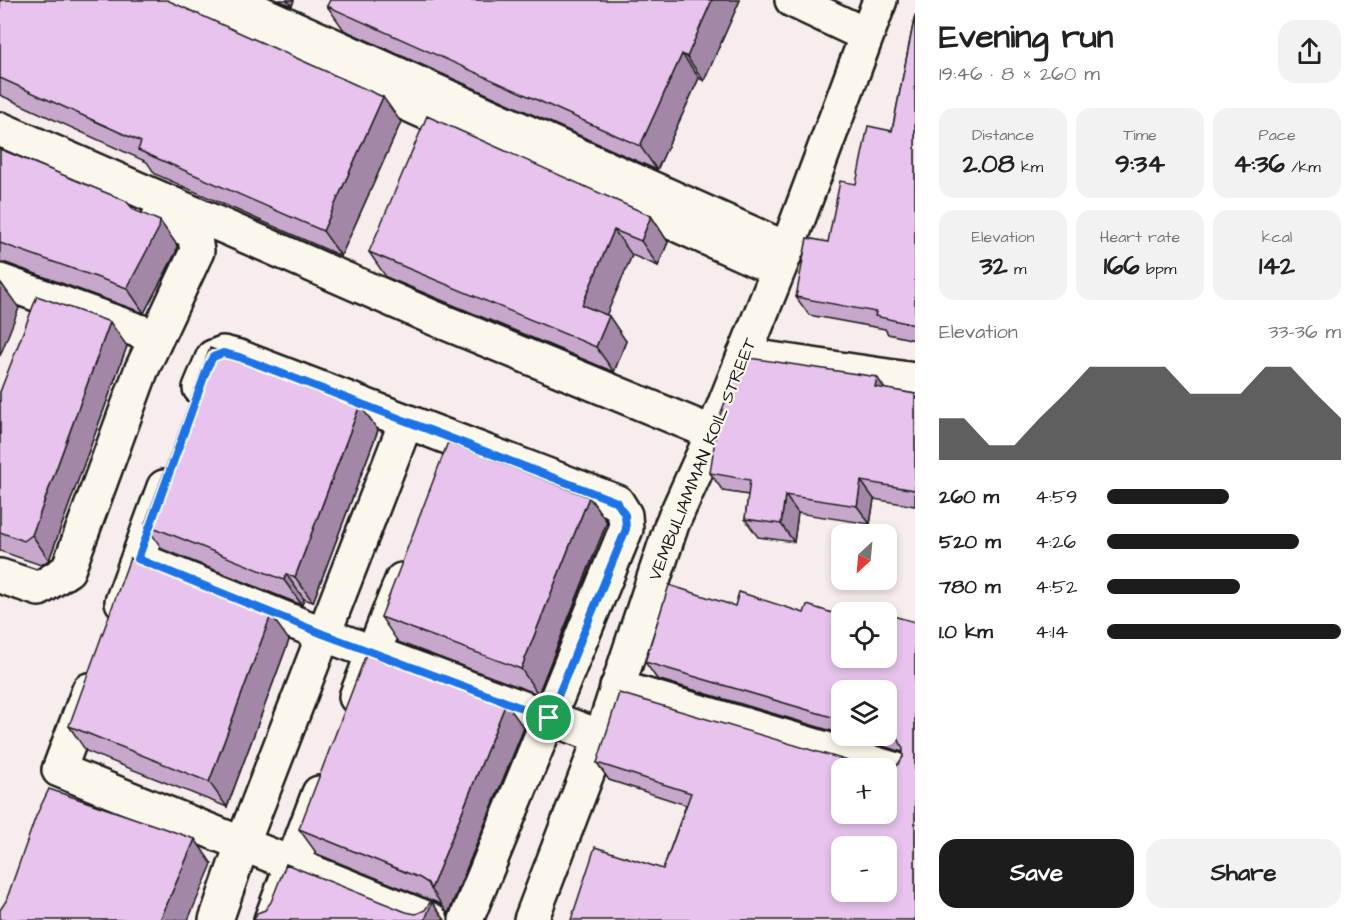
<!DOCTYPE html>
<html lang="en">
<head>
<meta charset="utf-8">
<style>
  :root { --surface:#fff; --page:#f2f2f2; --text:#222; --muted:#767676; --accent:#1c1c1c }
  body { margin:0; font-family:"Architects Daughter",sans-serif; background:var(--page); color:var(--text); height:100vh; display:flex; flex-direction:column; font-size:22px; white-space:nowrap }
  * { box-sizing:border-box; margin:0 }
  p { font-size:20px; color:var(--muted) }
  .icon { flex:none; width:33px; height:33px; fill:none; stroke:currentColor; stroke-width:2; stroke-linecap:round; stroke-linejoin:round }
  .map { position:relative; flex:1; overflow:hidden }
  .panel { display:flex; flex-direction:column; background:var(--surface); width:450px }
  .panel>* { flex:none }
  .needle { width:39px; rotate:206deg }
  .buttons { position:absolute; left:831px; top:524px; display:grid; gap:12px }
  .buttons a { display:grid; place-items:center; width:66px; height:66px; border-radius:12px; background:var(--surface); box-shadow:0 3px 9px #0003; font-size:30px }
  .pin { position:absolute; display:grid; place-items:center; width:51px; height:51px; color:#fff; margin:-26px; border:3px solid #fff; border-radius:50%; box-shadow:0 2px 6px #0007 }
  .round { display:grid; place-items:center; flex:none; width:63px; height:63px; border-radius:18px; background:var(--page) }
  .overview { display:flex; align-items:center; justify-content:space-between; height:102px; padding:0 24px }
  h1 { font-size:33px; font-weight:700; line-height:45px }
  .figures { display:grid; grid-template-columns:repeat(3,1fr); gap:9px; height:102px; padding:6px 24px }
  .figures div { display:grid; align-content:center; border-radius:15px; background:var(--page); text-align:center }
  .figures b { font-size:26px; font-weight:700 }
  .figures small { font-size:16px; font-weight:400 }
  .figures p { font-size:16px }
  .chart { height:168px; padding:12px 24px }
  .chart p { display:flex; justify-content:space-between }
  .chart svg { width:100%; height:108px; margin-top:6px; fill:var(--accent); opacity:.7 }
  .action { display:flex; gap:12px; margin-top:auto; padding:12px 24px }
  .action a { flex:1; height:69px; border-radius:18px; background:var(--accent); color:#fff; font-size:24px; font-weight:700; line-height:69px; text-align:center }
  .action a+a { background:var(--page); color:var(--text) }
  ul { padding:0 24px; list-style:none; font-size:20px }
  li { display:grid; grid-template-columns:96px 72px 1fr; align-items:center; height:45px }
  li i { height:15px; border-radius:8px; background:var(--accent) }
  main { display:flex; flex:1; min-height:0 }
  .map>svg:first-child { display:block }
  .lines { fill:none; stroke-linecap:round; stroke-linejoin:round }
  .minor-casing { stroke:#1c1c1c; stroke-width:38 }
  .minor { stroke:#fbf7ec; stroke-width:33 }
  .wall { fill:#c7a8cc; stroke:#1c1c1c; stroke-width:1.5 }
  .shaded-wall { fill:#a288a6; stroke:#1c1c1c; stroke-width:1.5 }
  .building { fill:#e7c3ed; stroke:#1c1c1c; stroke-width:1.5; fill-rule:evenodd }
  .route-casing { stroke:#fff; stroke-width:12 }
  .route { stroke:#1a73e8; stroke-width:8 }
  .labels { text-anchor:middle; stroke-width:4.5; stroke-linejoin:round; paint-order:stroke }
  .street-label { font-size:18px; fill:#1c1c1c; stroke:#fbf7ec }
</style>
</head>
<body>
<main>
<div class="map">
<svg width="915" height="920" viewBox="0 0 915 920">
  <rect width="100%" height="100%" fill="#f7edec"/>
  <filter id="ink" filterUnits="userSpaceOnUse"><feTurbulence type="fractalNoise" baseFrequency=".0167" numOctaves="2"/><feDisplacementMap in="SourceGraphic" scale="12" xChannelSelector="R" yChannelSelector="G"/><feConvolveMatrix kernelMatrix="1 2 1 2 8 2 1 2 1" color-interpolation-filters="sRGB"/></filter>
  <g filter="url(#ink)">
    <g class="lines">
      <defs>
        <path id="minor" d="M175,0L778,270
          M232,0L787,249
          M792,0L866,35
          M0,129L434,318L713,433
          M0,281L156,337
          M744,355L915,380
          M200,388L213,357L223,353L239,357L617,502L625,515L626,529L466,920
          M138,559L323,634L601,737
          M0,576L39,589L68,570L141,371L197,251L194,232L159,217
          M122,602L164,487
          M617,687L897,770
          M89,690L59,770L431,920
          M356,697L402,580
          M216,920L242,845L406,422
          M271,920L319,793
          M531,920L601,737L672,524L713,433L787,249L880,0"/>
      </defs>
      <use href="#minor" class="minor-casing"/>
      <use href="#minor" class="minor"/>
    </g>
    <path class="wall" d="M0,0L401,122L341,256L155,174L147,162L0,95Z
      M278,0H294L292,6Z
      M740,0L704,81L699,78L657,170L344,30L327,6Z
      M915,15V340L888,334L885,329L809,315L796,297L828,242L856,184L892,131Z
      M0,149L134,210L177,245L176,252L144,313L6,263H0Z
      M651,216L668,242L658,266L632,255L606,315L626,341L614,372L386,277L369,252Z
      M127,346L49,560L41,565L0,551V392Z
      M885,389L915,394V506L874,499L870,524L798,513L794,542L758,537L745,519L748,495L723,491L710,473Z
      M378,430L313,602L304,599L302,605L162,549L145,524Z
      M589,497L607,522L538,694L398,642L381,617Z
      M915,622V920L663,869L686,805L609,780L597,763L842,768L888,771L897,766L903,757V752L845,735H886V690H842V734L657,679L645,662L842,657Z
      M289,640L227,807L86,751L69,726Z
      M524,728L448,914L442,906L438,903L317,854L299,829Z"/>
    <path class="shaded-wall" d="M287,0H294L292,6Z
      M712,0H740L704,81L687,57Z
      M682,54L699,78L657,170L640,146Z
      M383,97L401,122L341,256L323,231Z
      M651,216L668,242L658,266L641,241Z
      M160,221L177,245L176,252L144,313L127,288Z
      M614,230L632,255L600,330L582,305Z
      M1,283L19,308L0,356V287Z
      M609,316L626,341L614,372L596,347Z
      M110,322L127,346L49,560L32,535Z
      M877,377L889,395L875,387Z
      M360,405L378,430L313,602L295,577Z
      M861,481L874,499L870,524L857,506Z
      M785,495L798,513L794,542L781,524Z
      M589,497L607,522L538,694L521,669Z
      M286,574L304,599L302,605L284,580Z
      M271,615L289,640L227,807L209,782Z
      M506,703L524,728L448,914L431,889Z
      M195,839L212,864L188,920H160Z
      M431,901L445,920H425Z"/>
    <path class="building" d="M0,0H167L383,97L323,231L138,150L141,142L0,78Z
      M330,0H712L687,57L682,54L640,146L327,6Z
      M915,15V325L875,316L876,312L796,297L807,238L828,242L840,181L856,184L868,126L892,131Z
      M427,116L651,216L641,241L614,230L582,305L609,316L596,347L369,252Z
      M0,149L126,201L134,210L160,221L159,228L127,288L0,243Z
      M37,296L110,322L32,535L24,541L0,532V392Z
      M210,348L360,405L295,577L286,574L284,580L145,524Z
      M743,357L877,377L875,387L915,394V490L861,481L857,506L785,495L781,524L745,519L750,480L710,473L718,420Z
      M448,442L589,497L521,669L381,617Z
      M130,558L271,615L209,782L69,726Z
      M669,585L735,606L739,592L804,613L807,605L842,616V657H886V614L915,622V920H571L595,847L663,869L691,793L597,763L619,693L872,768H842V813H886V771H888L897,766L903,757V749L899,740L890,734L886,733V690H842V720L645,662ZM842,846H886V891H842Z
      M868,608L881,612H867Z
      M367,652L506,703L431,889L428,883L420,878L299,829Z
      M49,789L195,839L160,920H0V910L6,901L36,816Z
      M286,864L406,912L416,914L425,910L431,901L432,902L425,920H254L257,913L265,910L271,902Z"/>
  </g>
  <g class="lines" filter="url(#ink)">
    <defs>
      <path id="route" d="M223,353L239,357L617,502L625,515L626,529L549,718L323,634L138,559L208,366L213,357Z"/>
    </defs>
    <use href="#route" class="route-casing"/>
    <use href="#route" class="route"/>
  </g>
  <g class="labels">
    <g class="street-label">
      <text transform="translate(702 459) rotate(-68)" y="6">VEMBULIAMMAN KOIL STREET</text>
    </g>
  </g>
</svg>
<div class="buttons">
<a><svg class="needle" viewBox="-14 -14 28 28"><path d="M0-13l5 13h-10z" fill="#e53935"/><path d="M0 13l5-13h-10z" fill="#767676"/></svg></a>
<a><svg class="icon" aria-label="locate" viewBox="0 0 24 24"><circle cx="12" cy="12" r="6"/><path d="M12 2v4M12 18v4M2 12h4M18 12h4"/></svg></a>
<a><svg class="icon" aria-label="layers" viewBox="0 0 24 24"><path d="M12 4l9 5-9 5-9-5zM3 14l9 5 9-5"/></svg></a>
<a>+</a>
<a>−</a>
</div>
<div class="pin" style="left:549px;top:718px;background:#1e9e55"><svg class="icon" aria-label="arrive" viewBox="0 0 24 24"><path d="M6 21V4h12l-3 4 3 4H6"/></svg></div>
</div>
<section class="panel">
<div class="overview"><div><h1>Evening run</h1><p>19:46 · 8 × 260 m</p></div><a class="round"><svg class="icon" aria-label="share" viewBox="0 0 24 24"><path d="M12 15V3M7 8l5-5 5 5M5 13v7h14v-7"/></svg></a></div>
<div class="figures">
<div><p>Distance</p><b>2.08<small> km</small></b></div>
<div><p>Time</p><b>9:34</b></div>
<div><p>Pace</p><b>4:36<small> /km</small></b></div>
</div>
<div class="figures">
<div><p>Elevation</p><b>32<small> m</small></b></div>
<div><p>Heart rate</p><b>166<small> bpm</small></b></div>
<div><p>kcal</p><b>142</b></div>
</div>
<div class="chart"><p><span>Elevation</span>33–36 m</p>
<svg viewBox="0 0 160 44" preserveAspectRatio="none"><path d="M0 44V27L10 27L20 38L30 38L40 27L50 17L60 6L70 6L80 6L90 6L100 17L110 17L120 17L130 6L140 6L150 17L160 27V44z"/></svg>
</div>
<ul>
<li><b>260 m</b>4:59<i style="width:52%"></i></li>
<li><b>520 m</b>4:26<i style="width:82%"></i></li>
<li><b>780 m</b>4:52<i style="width:57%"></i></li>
<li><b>1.0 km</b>4:14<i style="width:100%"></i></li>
</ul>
<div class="action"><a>Save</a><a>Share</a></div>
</section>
</main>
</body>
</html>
